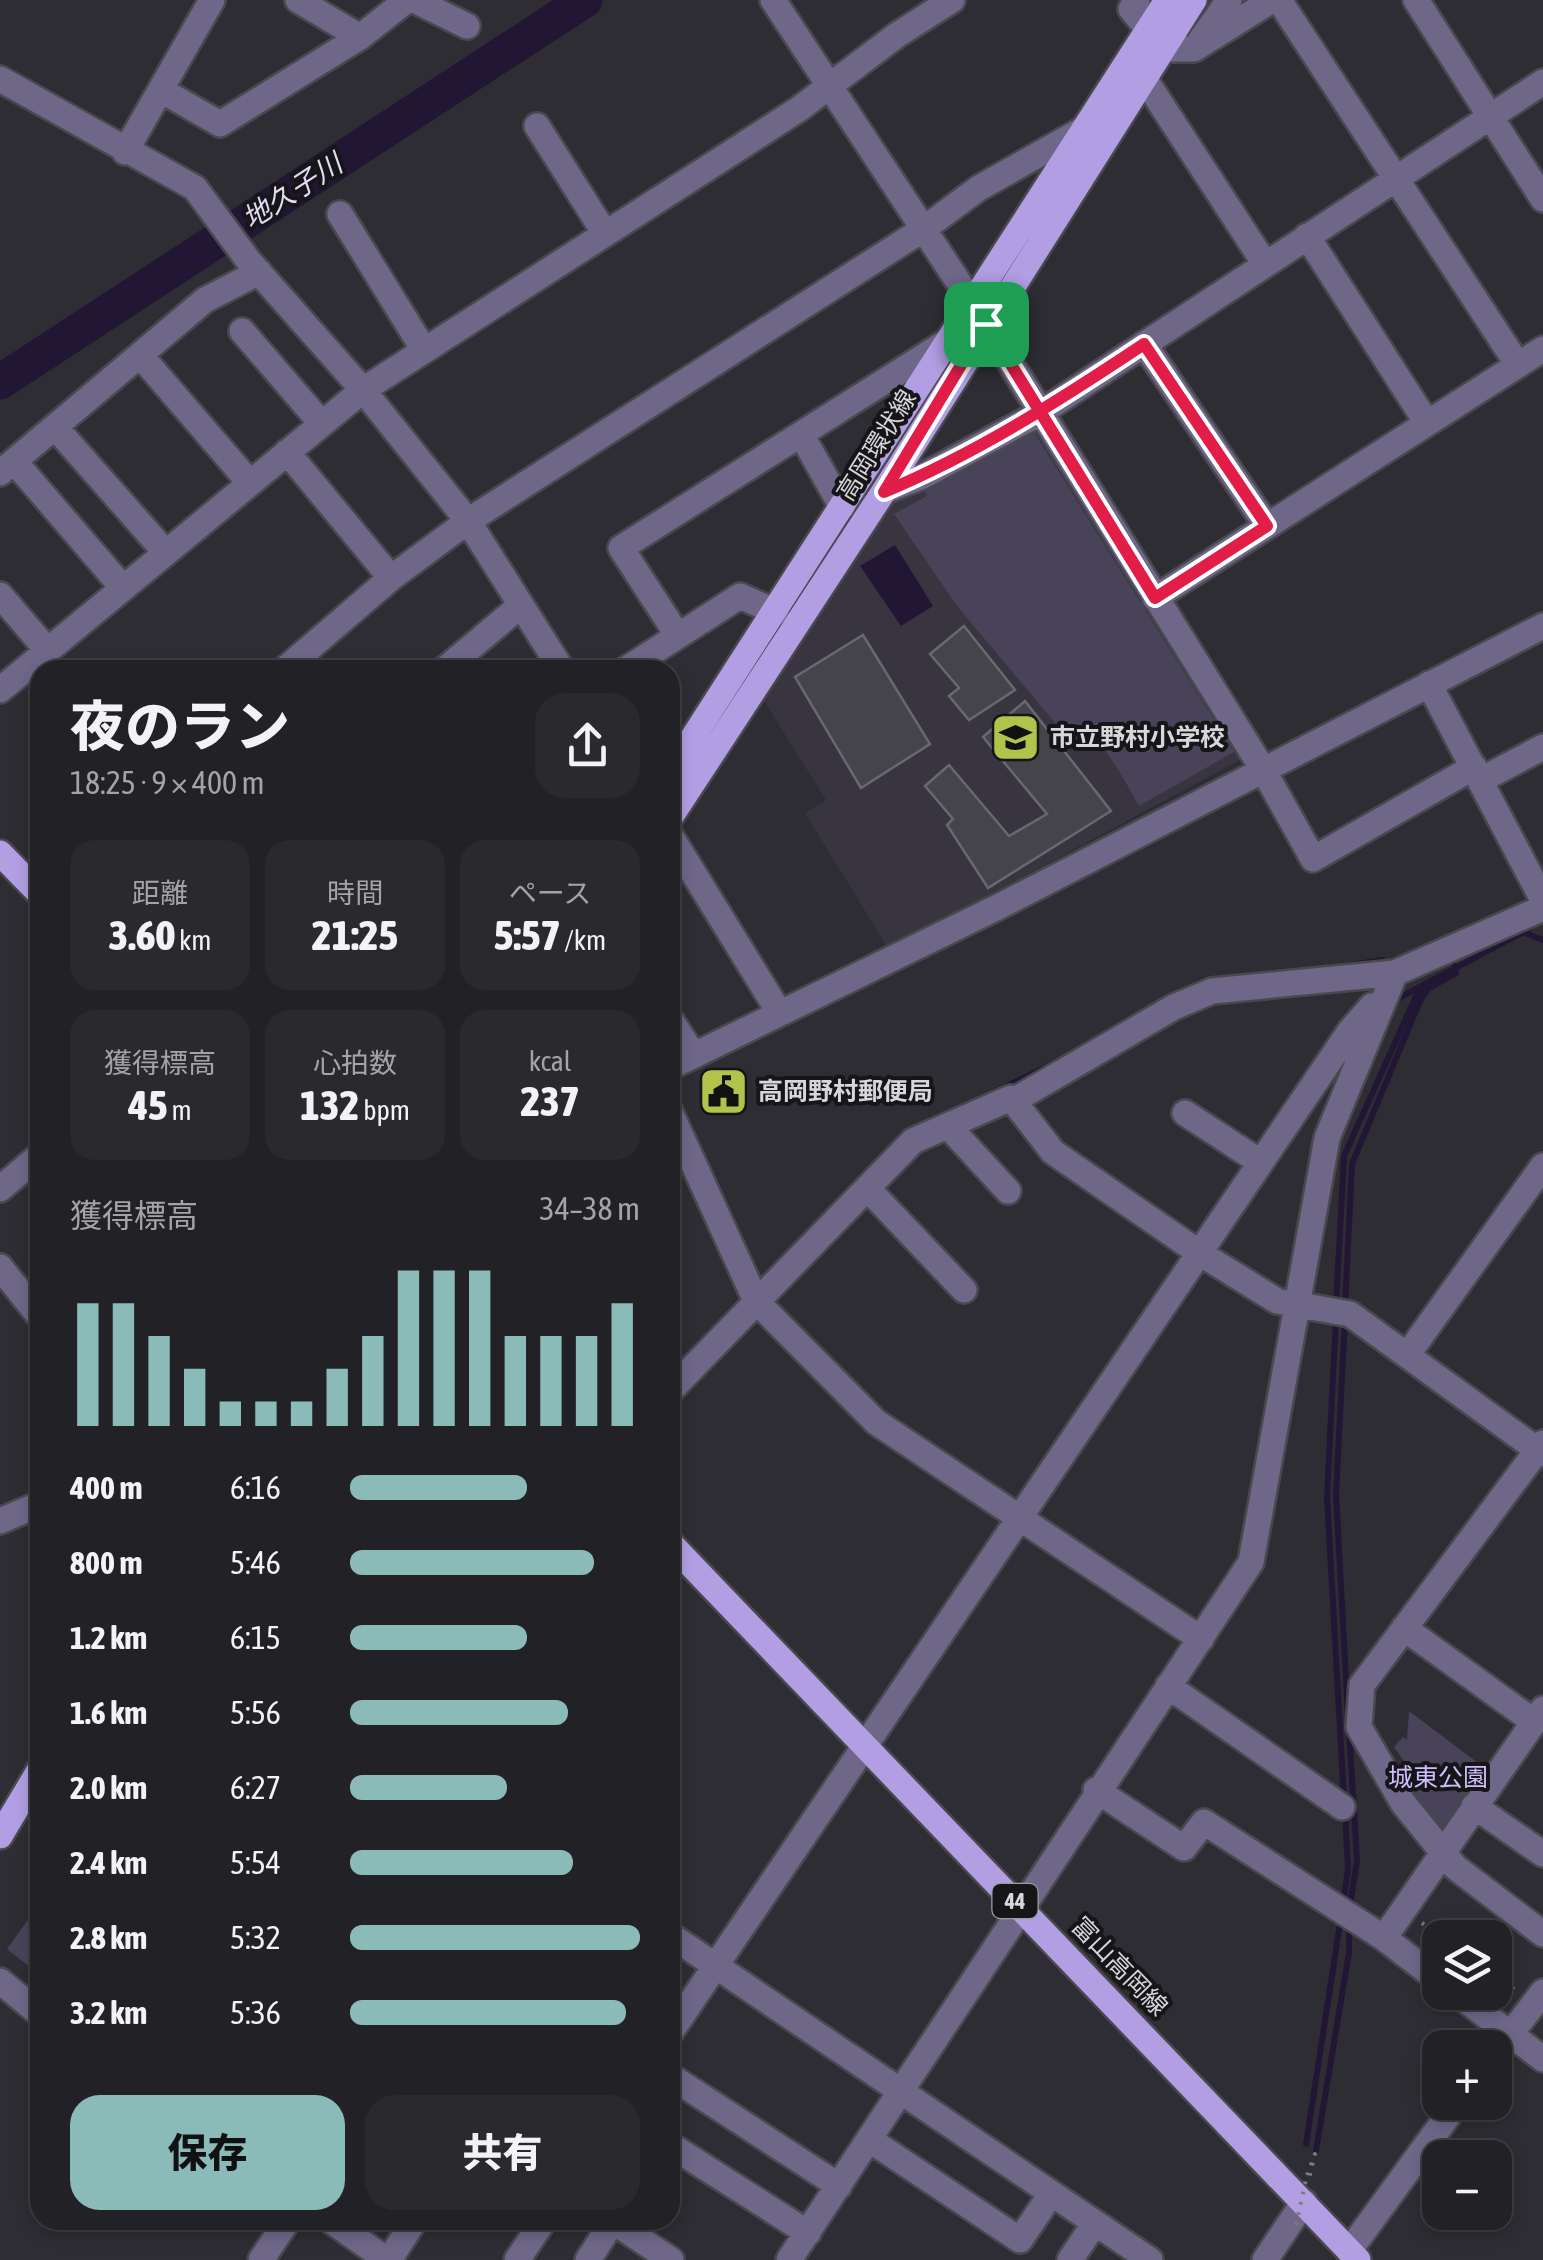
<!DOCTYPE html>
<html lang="ja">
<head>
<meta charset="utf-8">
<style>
  :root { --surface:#222226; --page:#2a2a2e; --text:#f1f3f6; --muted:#a2a4a7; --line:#3f3f43; --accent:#8bbbb9 }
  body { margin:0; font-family:"Asap Condensed","Noto Sans JP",sans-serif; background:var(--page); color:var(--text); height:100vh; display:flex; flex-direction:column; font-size:38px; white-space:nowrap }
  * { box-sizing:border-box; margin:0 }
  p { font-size:32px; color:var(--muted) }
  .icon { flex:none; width:55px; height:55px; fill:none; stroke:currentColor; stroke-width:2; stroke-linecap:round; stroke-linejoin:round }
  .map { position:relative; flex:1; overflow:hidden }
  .side { position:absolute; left:30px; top:660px; width:650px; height:1570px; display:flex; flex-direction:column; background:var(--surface); border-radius:30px; box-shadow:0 5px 15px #0003,0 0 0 2px var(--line) }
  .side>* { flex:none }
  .controls { position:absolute; left:1422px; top:1920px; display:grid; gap:20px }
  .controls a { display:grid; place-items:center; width:90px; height:90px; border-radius:20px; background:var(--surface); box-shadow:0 5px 15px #0003,0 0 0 2px var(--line); font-size:50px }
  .pin { position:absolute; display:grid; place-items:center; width:85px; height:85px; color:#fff; margin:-42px; border-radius:20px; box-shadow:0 5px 15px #0006 }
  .round { display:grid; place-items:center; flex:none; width:105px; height:105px; border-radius:30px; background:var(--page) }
  .head { display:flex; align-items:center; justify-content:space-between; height:170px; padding:0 40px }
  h1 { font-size:55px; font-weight:800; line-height:75px }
  .figures { display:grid; grid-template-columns:repeat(3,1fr); gap:15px; height:170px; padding:10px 40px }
  .figures div { display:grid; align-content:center; border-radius:25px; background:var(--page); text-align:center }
  .figures b { font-size:42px; font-weight:800 }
  .figures small { font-size:28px; font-weight:400 }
  .figures p { font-size:28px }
  .chart { height:280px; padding:20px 40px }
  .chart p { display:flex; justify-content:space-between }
  .chart svg { width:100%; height:180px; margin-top:10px; stroke:var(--accent); stroke-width:6 }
  .action { display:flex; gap:20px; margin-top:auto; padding:20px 40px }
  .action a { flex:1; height:115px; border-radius:30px; background:var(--accent); color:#111; font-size:40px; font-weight:800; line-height:115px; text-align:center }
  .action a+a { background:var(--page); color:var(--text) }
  ul { padding:0 40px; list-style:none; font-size:32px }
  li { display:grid; grid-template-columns:160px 120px 1fr; align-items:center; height:75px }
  li i { height:25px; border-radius:12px; background:var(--accent) }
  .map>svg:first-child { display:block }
  .built { fill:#383541 }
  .green { fill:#494359 }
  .water { fill:#211735 }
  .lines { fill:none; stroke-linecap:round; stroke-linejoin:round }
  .stream { stroke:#211735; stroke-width:6 }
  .river { stroke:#211735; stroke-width:35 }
  .building { fill:#46444b; stroke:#69686f; stroke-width:2.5 }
  .minor-casing { stroke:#49484e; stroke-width:30 }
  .major-casing { stroke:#49484e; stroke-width:30 }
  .path { stroke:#7c7b80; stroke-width:4; stroke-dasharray:2.5 8; stroke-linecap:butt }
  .minor { stroke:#6f6788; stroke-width:25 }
  .major { stroke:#b19ee3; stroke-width:25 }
  .path-bridge { stroke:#7c7b80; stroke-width:4; stroke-dasharray:2.5 8; stroke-linecap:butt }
  .route-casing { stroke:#fff; stroke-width:20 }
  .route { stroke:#e11d48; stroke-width:12 }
  .labels { text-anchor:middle; stroke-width:8; stroke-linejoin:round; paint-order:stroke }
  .shield { fill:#161518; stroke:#9d9ca0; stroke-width:2.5 }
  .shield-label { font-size:22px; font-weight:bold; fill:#d7d6da }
  .street-label { font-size:25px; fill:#d7d6da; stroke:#161518 }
  .poi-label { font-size:25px; font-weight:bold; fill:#d7d6da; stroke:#161518; text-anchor:start }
  .park-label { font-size:25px; fill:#cdbdfb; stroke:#161518 }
  .water-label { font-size:28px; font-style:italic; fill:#e2dcf5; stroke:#161518 }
</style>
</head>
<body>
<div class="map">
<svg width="1543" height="2260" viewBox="0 0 1543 2260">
  <rect width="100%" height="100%" fill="#2e2d33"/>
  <path class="built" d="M1034,428L1246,757L989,895L886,945L805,813L826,800L764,701L880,509Z"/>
  <path class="green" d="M1034,432L1234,752L1139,806C1122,777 1097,720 1056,724L957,606L894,514L927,496L923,488Z
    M1409,1711L1486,1769L1434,1848L1386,1792L1406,1764L1394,1747L1403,1737L1407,1740Z
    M40,1903V1975L7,1949Z"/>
  <path class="water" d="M895,545L933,606L901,626L860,566Z"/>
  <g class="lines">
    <path class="stream" d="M1522,932L1543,940
      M1344,966L1383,960
      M1397,999L1529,929
      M992,1093L1057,1062
      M1336,1306L1344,1156L1417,994L1426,990
      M1345,1307L1352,1164L1420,1001L1428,989L1456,973L1455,966
      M1336,1318L1327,1497L1344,1800
      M1345,1320L1336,1493L1348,1717
      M1349,1729L1357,1860L1350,1906
      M1343,1904L1348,1869L1345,1812
      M1306,2144L1341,1917
      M1316,2151L1349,1953V1923"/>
    <path class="river" d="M0,382L585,0"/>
  </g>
  <path class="building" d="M964,626L1015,690L969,720L949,696L959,688L930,654Z
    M863,635L930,744L861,788L795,677Z
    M1025,701L1111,811L988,888L947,825L953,819L925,786L949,765L1009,836L1047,814L983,737Z"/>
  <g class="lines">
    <defs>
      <path id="minor" d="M298,0L360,37
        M414,0L467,26
        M773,0L986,324L1264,771L1313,859L1474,767
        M1137,0L1131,9L1148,29
        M1279,0L1518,365
        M1416,0L1543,199
        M1200,41L1229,0
        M1162,49H1194L1272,0
        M1144,78L1265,264
        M0,79L195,188L248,260L363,390L468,521L562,670
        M161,90L220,124L360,37L407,0
        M537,126L604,232
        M125,152L212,0
        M340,214L424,350
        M1307,236L1427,423
        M242,331L322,424
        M1144,344L1267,526
        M140,355L250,483
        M55,427L166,553
        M801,434L842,507
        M287,452L391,578L468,521L925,228L979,188L1084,129
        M14,461L123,588
        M0,473L205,300L259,272
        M884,491L923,476L1040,413L1543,82
        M0,595L48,651
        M1155,598L1543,349
        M678,636L621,548L948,341
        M284,670L391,578
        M444,670L521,605
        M625,670L740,596L776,612
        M1429,684L1543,900
        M0,690L363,390L799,109L897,35L952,0
        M1481,780L1543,747
        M670,835L779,1012
        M670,1019L693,1054
        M670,1067L998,907L1543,626
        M1013,1101L1174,1007L1212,991L1395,973
        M670,1112L756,1301L876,1422L1201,1639
        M1185,1113L1260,1162
        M948,1126L1008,1191
        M0,1189L40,1155
        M868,1189L964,1290
        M0,1267L40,1317
        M1408,1354L1543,1166
        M670,1391L913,1141L1011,1098L1053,1152L1198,1252L1277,1301L1350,1314L1543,1454
        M1543,1443L1362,1685L1359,1727L1403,1803L1455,1867L1543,1934
        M0,1521L40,1504
        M1404,1628L1533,1721
        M1168,1686L1342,1807
        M1096,1790L1184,1848L1204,1822L1384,1938L1440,1981
        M1474,1806L1543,1854
        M670,1935L1150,2260
        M1384,1938L1543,1709
        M0,1981L40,2014
        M1455,1992L1543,2059
        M670,2033L1350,1031L1372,1006
        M1495,2054L1543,1992
        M670,2076L839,2186
        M870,2140L1020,2240L1051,2194
        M670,2145L808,2233
        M330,2220L387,2260
        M611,2220L671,2260
        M1349,2251L1458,2102
        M261,2260L288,2220
        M389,2260L415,2220
        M517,2260L544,2220
        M588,2260L613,2221
        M789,2260L1251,1562L1327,1138L1395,973L1543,908
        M1070,2260L1095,2223
        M1265,2260L1304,2202"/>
      <path id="major" d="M670,773L1167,0
        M670,818L884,491L1194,0
        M0,853L40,894
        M670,1543L1358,2260
        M0,1836L40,1769"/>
    </defs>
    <use href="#minor" class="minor-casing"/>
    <use href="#major" class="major-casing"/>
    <path class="path" d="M1422,1923L1443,1938
      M1495,1976L1518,1992
      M1307,2175L1315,2154L1309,2179"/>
    <use href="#minor" class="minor"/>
    <use href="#major" class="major"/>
    <path class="path-bridge" d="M1296,2225L1307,2175"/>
  </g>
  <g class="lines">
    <defs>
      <path id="route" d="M986,324L1155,598L1267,526L1144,344C1060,400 977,453 884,492L986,324"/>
    </defs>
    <use href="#route" class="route-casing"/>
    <use href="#route" class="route"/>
  </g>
  <defs>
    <symbol id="school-square" viewBox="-11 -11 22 22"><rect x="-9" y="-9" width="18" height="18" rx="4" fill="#b2c34c" stroke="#161518"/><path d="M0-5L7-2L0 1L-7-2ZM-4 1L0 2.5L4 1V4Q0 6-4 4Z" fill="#111"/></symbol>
    <symbol id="civic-square" viewBox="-11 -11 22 22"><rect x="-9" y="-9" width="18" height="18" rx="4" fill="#b2c34c" stroke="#161518"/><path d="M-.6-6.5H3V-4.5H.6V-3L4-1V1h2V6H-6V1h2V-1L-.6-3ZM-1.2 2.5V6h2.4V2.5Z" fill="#111"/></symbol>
  </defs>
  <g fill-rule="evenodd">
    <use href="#school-square" x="988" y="710" width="55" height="55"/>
    <use href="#civic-square" x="696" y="1064" width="55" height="55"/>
  </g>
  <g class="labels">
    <rect class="shield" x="992.5" y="1884" width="45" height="34" rx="8"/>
    <g class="shield-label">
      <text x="1015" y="1909">44</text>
    </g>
    <g class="street-label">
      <text transform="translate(876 445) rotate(-58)" y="9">高岡環状線</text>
      <text transform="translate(1120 1966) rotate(46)" y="9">富山高岡線</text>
    </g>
    <g class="poi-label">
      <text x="1050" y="746">市立野村小学校</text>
      <text x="758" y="1100">高岡野村郵便局</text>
    </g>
    <g class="park-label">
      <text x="1438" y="1786">城東公園</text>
    </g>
    <g class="water-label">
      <text transform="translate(292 191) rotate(-33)" y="10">地久子川</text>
    </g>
  </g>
</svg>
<div class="controls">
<a><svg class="icon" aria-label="layers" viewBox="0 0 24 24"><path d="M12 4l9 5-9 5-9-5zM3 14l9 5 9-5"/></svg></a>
<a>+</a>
<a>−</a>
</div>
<div class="pin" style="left:986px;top:324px;background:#1e9e55"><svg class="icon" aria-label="arrive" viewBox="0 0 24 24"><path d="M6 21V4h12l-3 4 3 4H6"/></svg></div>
<section class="side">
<div class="head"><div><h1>夜のラン</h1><p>18:25 · 9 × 400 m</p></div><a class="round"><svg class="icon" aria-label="share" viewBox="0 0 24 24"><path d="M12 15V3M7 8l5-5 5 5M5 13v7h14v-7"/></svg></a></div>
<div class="figures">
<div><p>距離</p><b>3.60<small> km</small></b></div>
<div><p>時間</p><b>21:25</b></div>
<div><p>ペース</p><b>5:57<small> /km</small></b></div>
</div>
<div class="figures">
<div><p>獲得標高</p><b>45<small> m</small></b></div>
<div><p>心拍数</p><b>132<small> bpm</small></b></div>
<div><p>kcal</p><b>237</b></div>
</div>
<div class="chart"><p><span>獲得標高</span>34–38 m</p>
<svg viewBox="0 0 160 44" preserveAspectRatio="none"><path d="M5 44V14M15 44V14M25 44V22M35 44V30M45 44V38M55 44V38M65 44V38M75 44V30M85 44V22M95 44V6M105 44V6M115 44V6M125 44V22M135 44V22M145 44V22M155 44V14"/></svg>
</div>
<ul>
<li><b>400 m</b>6:16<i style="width:61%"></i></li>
<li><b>800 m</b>5:46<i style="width:84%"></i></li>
<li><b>1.2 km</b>6:15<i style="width:61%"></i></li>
<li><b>1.6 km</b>5:56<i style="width:75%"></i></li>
<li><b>2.0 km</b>6:27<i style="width:54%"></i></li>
<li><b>2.4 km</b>5:54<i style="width:77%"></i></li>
<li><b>2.8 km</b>5:32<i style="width:100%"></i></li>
<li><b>3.2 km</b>5:36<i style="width:95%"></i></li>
</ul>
<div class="action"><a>保存</a><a>共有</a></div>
</section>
</div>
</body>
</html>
